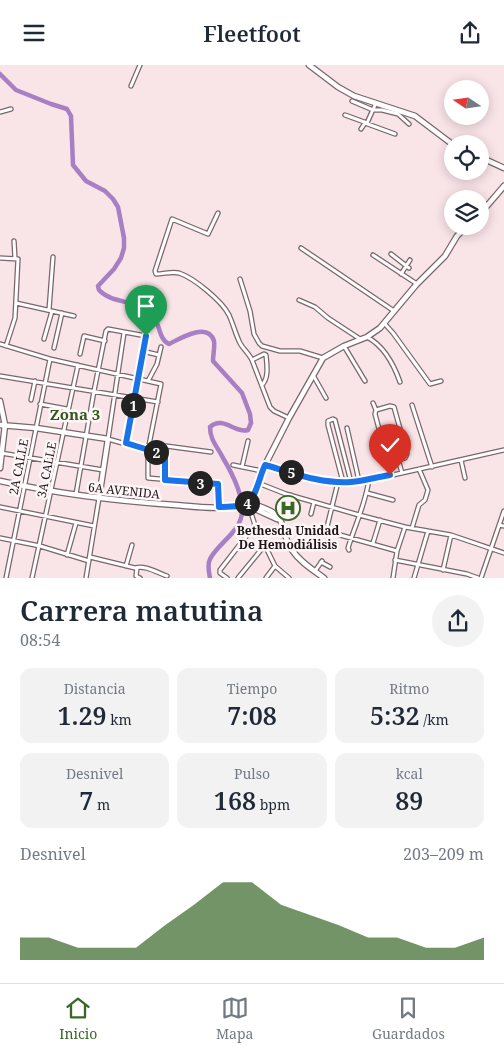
<!DOCTYPE html>
<html lang="es">
<head>
<meta charset="utf-8">
<style>
  :root { --surface:#fff; --page:#f2f2f3; --text:#1f2937; --muted:#747a83; --line:#e0e1e3; --accent:#396726 }
  body { margin:0; font-family:"Noto Serif",serif; background:var(--page); color:var(--text); height:100vh; display:flex; flex-direction:column; font-size:19px; white-space:nowrap }
  * { box-sizing:border-box; margin:0 }
  p { font-size:16px; color:var(--muted) }
  .icon { flex:none; width:28px; height:28px; fill:none; stroke:currentColor; stroke-width:2; stroke-linecap:round; stroke-linejoin:round }
  .map { position:relative; height:513px; overflow:hidden }
  .sheet { display:flex; flex-direction:column; background:var(--surface); flex:1 }
  .sheet>* { flex:none }
  .needle { width:32px; rotate:283deg }
  .fabs { position:absolute; left:444px; top:15px; display:grid; gap:10px }
  .fabs a { display:grid; place-items:center; width:45px; height:45px; border-radius:50%; background:var(--surface); box-shadow:0 2px 12px #0003; font-size:25px }
  .pin { position:absolute; display:grid; place-items:center; width:42px; height:42px; color:#fff; margin:-51px -21px; border-radius:50% 50% 50% 0; rotate:-45deg; box-shadow:0 0 5px #0007 }
  .pin .icon { rotate:45deg }
  .km { position:absolute; width:25px; height:25px; margin:-12px; border-radius:50%; background:#222; color:#fff; font-size:14px; line-height:25px; text-align:center }
  .round { display:grid; place-items:center; flex:none; width:52px; height:52px; border-radius:26px; background:var(--page) }
  .overview { display:flex; align-items:center; justify-content:space-between; height:85px; padding:0 20px }
  h1 { font-size:28px; font-weight:600; line-height:38px }
  .stats { display:grid; grid-template-columns:repeat(3,1fr); gap:8px; height:85px; padding:5px 20px }
  .stats div { display:grid; align-content:center; border-radius:12px; background:var(--page); text-align:center }
  .stats b { font-size:25px; font-weight:600 }
  .stats small { font-size:14px; font-weight:400 }
  .stats p { font-size:14px }
  .chart { height:140px; padding:10px 20px }
  .chart p { display:flex; justify-content:space-between }
  .chart svg { width:100%; height:90px; margin-top:5px; fill:var(--accent); opacity:.7 }
  header { display:flex; justify-content:space-between; align-items:center; height:65px; padding:0 20px; background:var(--surface); font-size:22px; font-weight:600 }
  .dock { display:flex; justify-content:space-around; align-items:center; height:70px; border-top:1px solid var(--line); background:var(--surface); font-size:14px; color:var(--muted) }
  .dock a { display:grid; justify-items:center; gap:2px }
  .dock .current { color:var(--accent) }
  .map>svg:first-child { display:block }
  .lines { fill:none; stroke-linecap:round; stroke-linejoin:round }
  .river { stroke:#a77fc3; stroke-width:4.5 }
  .minor-casing { stroke:#79676b; stroke-width:5.5 }
  .major-casing { stroke:#79676b; stroke-width:7 }
  .minor { stroke:#fff; stroke-width:3 }
  .major { stroke:#fff; stroke-width:4.5 }
  .route-casing { stroke:#fff; stroke-width:10 }
  .route { stroke:#1a73e8; stroke-width:6 }
  .labels { text-anchor:middle; stroke-width:5; stroke-linejoin:round; paint-order:stroke }
  .street-label { font-size:12px; fill:#1e1719; stroke:#fdf5f6 }
  .poi-label { font-size:12px; font-weight:bold; fill:#1e1719; stroke:#fdf5f6 }
  .quarter-label { font-size:15px; font-weight:bold; fill:#2f581d; stroke:#fdf5f6 }
</style>
</head>
<body>
<header><svg class="icon" aria-label="menu" viewBox="0 0 24 24"><path d="M4 6h16M4 12h16M4 18h16"/></svg>Fleetfoot<svg class="icon" aria-label="share" viewBox="0 0 24 24"><path d="M12 15V3M7 8l5-5 5 5M5 13v7h14v-7"/></svg></header>
<div class="map">
<svg width="504" height="513" viewBox="0 0 504 513">
  <rect width="100%" height="100%" fill="#f9e4e8"/>
  <g class="lines">
    <path class="river" d="M0,9L16,25L51,39L67,44L71,51L73,100L86,116L105,126L113,134L118,142L124,173V183L121,193L114,204L98,221L99,225C112,239 135,234 152,249C160,257 158,274 169,279C179,274 208,256 214,276C215,282 213,289 213,296L242,328L250,349L251,358L248,365C235,369 223,350 210,362C210,375 217,381 223,393C232,408 243,429 242,447C241,467 218,478 210,494C207,500 209,507 210,513"/>
    <defs>
      <path id="minor" d="M131,21L140,0
        M352,36L373,45H382L398,49L409,59
        M0,47L11,44
        M345,50L367,58L376,38
        M361,64L365,58L395,69
        M218,148L208,169L172,154L155,206L156,209C164,209 172,206 179,208C194,213 222,236 229,250C233,259 235,267 239,276C241,282 248,287 252,295
        M14,176L15,193
        M301,183L394,246
        M391,189L409,203
        M373,190L417,219
        M0,193L18,194L15,253L6,281
        M401,209L410,195
        M240,214L250,246L254,269L259,278L262,281L280,286H300L323,293
        M299,235L315,242L328,253L360,274
        M16,238L74,251
        M49,245L53,192
        M384,258L393,268L430,319L441,316
        M124,268L108,374L165,390
        M367,272C384,281 394,300 400,317
        M44,274L52,246
        M0,279L50,294L161,319L148,385V413L218,419L219,442
        M344,281L365,316
        M54,283L62,248
        M142,286L159,290
        M80,289L84,271L105,276
        M313,310L326,333
        M0,311L158,337
        M148,316L157,299L161,282
        M262,320C269,313 267,300 266,290L264,289L252,295L270,342L274,346L289,353
        M31,335L35,316
        M373,338L376,345
        M40,339L67,344
        M412,340L432,402
        M390,341L394,342L407,389L405,393L389,396L387,394L375,349L376,345Z
        M347,363L359,416
        M126,377L147,265
        M1,388L103,405
        M398,394L402,408
        M461,395L465,413
        M233,400L262,406
        M265,400L318,416L351,417L393,410L504,385
        M242,402L248,376
        M165,415L166,381L211,387
        M338,417L326,466L397,486
        M343,417L328,360V356L333,354L335,355L351,417
        M258,418L286,429L359,450L405,462L451,470L504,488
        M367,428L393,435
        M76,429L94,326L106,266L108,264L146,271
        M248,439L255,460L275,501L289,513
        M0,442L94,461
        M311,449L314,437
        M277,453L282,449L291,430
        M499,460L504,461
        M412,463L419,440L425,435L428,425L419,404
        M0,473L40,481L89,496
        M373,478L380,455
        M349,485L348,483C355,460 366,438 369,414
        M67,490L76,458
        M90,492L135,503C145,500 156,507 167,511
        M395,495L467,509L478,513
        M321,497L330,502
        M126,501L132,480
        M137,503L136,511L140,513
        M443,505L451,470
        M315,506L322,496
        M6,513L50,294
        M32,513L78,300
        M86,513L99,433
        M227,513L220,508V505L255,460
        M238,513L265,480
        M266,513L275,501
        M393,513L397,486L405,462
        M414,513L428,466
        M481,513L504,446"/>
      <path id="major" d="M309,0L338,22L354,31L415,51L452,79
        M480,92L504,103
        M480,149L504,121
        M0,336L5,360L0,403
        M0,360L36,363L108,374L99,433
        M0,416C58,429 116,436 175,440C198,442 225,446 248,438L252,433L262,406L289,353L323,293L344,281L367,272L380,263L416,220L445,191L457,171L467,161
        M248,438C256,440 274,445 279,453C285,462 284,475 292,485C300,497 313,505 324,513
        M249,439L253,443L277,454"/>
    </defs>
    <use href="#minor" class="minor-casing"/>
    <use href="#major" class="major-casing"/>
    <use href="#minor" class="minor"/>
    <use href="#major" class="major"/>
  </g>
  <g class="lines">
    <defs>
      <path id="route" d="M146,271L126,378L165,390V415L218,419L219,442C227,441 241,443 248,438C256,432 260,410 265,400C293,408 321,419 351,417C364,416 377,412 390,410"/>
    </defs>
    <use href="#route" class="route-casing"/>
    <use href="#route" class="route"/>
  </g>
  <defs>
    <symbol id="hospital-ring" viewBox="-11 -11 22 22"><circle r="9.5" fill="#fdf5f6" stroke="#396726" stroke-width="1.5"/><path d="M-5-5h3v3.5h4V-5h3V5h-3V1.5h-4V5h-3Z" fill="#396726"/></symbol>
  </defs>
  <g fill-rule="evenodd">
    <use href="#hospital-ring" x="274" y="429" width="28" height="28"/>
  </g>
  <g class="labels">
    <g class="street-label">
      <text transform="translate(19 402) rotate(-79)" y="4">2A CALLE</text>
      <text transform="translate(47 405) rotate(-79)" y="4">3A CALLE</text>
      <text transform="translate(124 426) rotate(6)" y="4">6A AVENIDA</text>
    </g>
    <g class="poi-label">
      <text x="288" y="470">Bethesda Unidad<tspan x="288" dy="14">De Hemodiálisis</tspan></text>
    </g>
    <g class="quarter-label">
      <text x="75" y="355">Zona 3</text>
    </g>
  </g>
</svg>
<div class="fabs">
<a><svg class="needle" viewBox="-14 -14 28 28"><path d="M0-13l5 13h-10z" fill="#e53935"/><path d="M0 13l5-13h-10z" fill="#747a83"/></svg></a>
<a><svg class="icon" aria-label="locate" viewBox="0 0 24 24"><circle cx="12" cy="12" r="6"/><path d="M12 2v4M12 18v4M2 12h4M18 12h4"/></svg></a>
<a><svg class="icon" aria-label="layers" viewBox="0 0 24 24"><path d="M12 4l9 5-9 5-9-5zM3 14l9 5 9-5"/></svg></a>
</div>
<div class="pin" style="left:146px;top:271px;background:#1e9e55"><svg class="icon" aria-label="arrive" viewBox="0 0 24 24"><path d="M6 21V4h12l-3 4 3 4H6"/></svg></div>
<div class="pin" style="left:390px;top:410px;background:#d93025"><svg class="icon" aria-label="check" viewBox="0 0 24 24"><path d="M5 12l5 5 9-10"/></svg></div>
<b class="km" style="left:133px;top:340px">1</b>
<b class="km" style="left:156px;top:387px">2</b>
<b class="km" style="left:200px;top:418px">3</b>
<b class="km" style="left:247px;top:438px">4</b>
<b class="km" style="left:291px;top:407px">5</b>
</div>
<section class="sheet">
<div class="overview"><div><h1>Carrera matutina</h1><p>08:54</p></div><a class="round"><svg class="icon" aria-label="share" viewBox="0 0 24 24"><path d="M12 15V3M7 8l5-5 5 5M5 13v7h14v-7"/></svg></a></div>
<div class="stats">
<div><p>Distancia</p><b>1.29<small> km</small></b></div>
<div><p>Tiempo</p><b>7:08</b></div>
<div><p>Ritmo</p><b>5:32<small> /km</small></b></div>
</div>
<div class="stats">
<div><p>Desnivel</p><b>7<small> m</small></b></div>
<div><p>Pulso</p><b>168<small> bpm</small></b></div>
<div><p>kcal</p><b>89</b></div>
</div>
<div class="chart"><p><span>Desnivel</span>203–209 m</p>
<svg viewBox="0 0 160 44" preserveAspectRatio="none"><path d="M0 44V33L10 33L20 38L30 38L40 38L50 27L60 17L70 6L80 6L90 17L100 22L110 27L120 33L130 33L140 38L150 38L160 33V44z"/></svg>
</div>
</section>
<nav class="dock">
<a class="current"><svg class="icon" aria-label="home" viewBox="0 0 24 24"><path d="M3 11l9-7 9 7M6 9v11h12V9"/></svg>Inicio</a>
<a><svg class="icon" aria-label="map" viewBox="0 0 24 24"><path d="M3 6l6-2 6 2 6-2v14l-6 2-6-2-6 2zM9 4v14M15 6v14"/></svg>Mapa</a>
<a><svg class="icon" aria-label="saved" viewBox="0 0 24 24"><path d="M7 4h10v16l-5-4-5 4z"/></svg>Guardados</a>
</nav>
</body>
</html>
